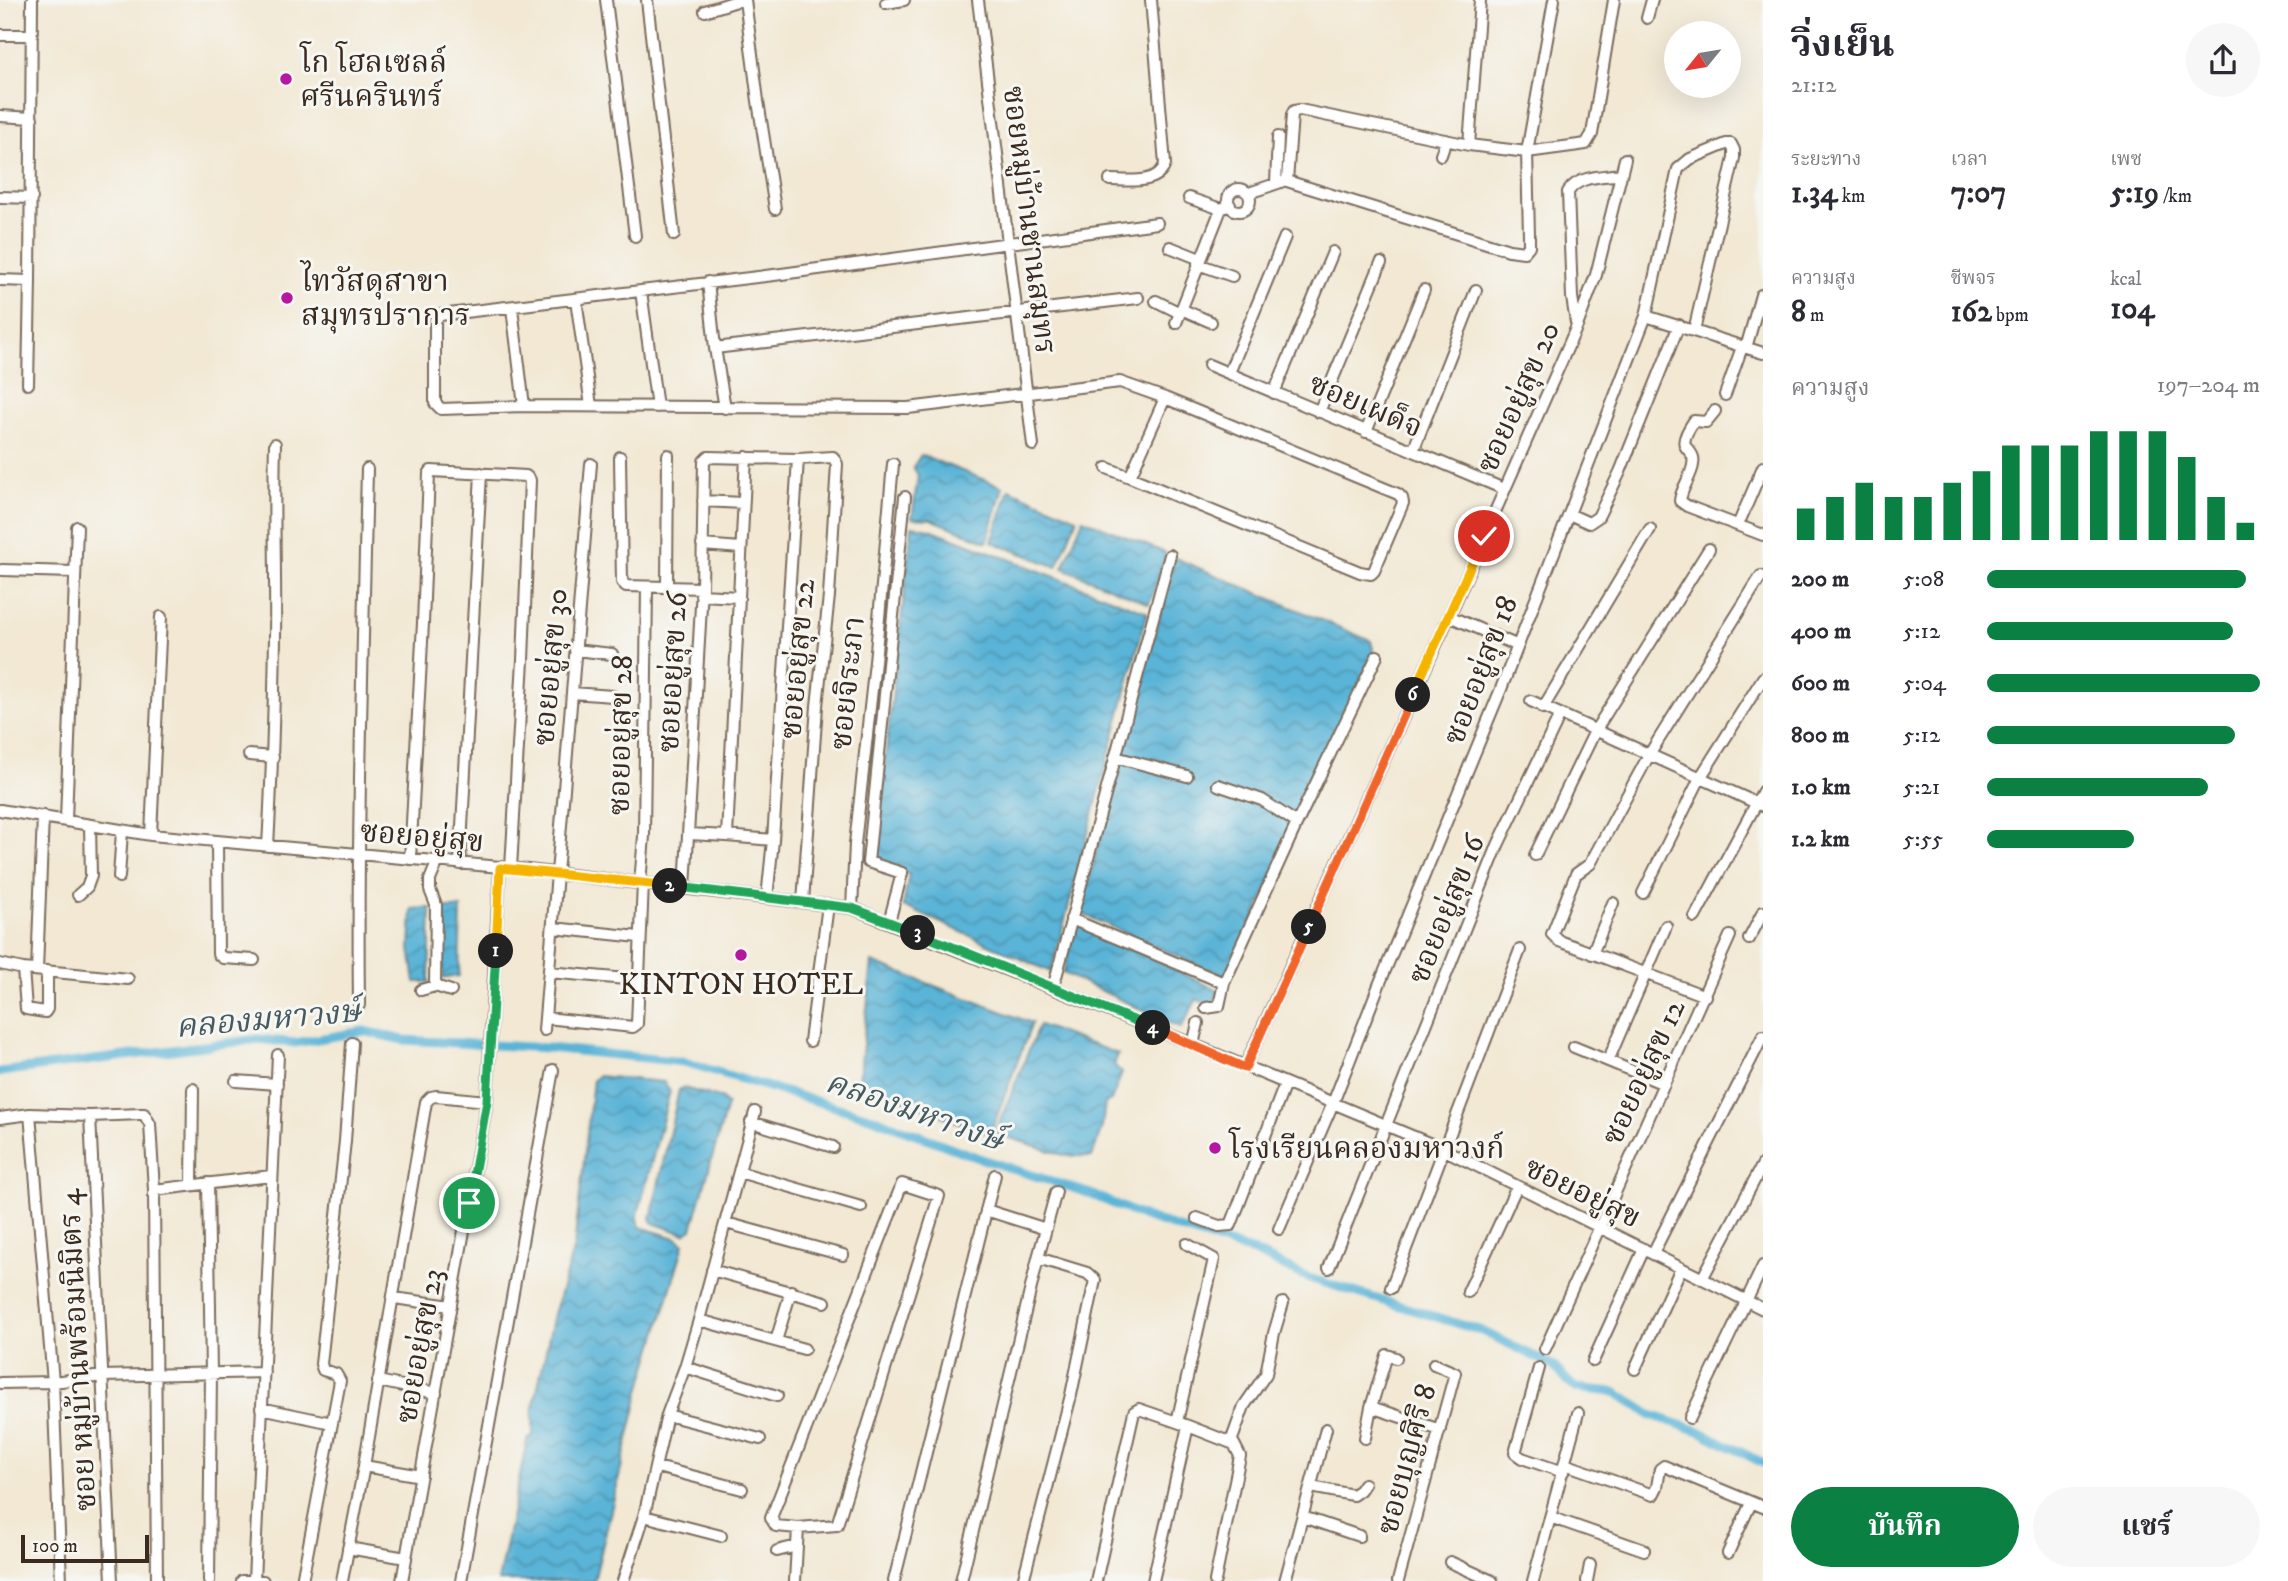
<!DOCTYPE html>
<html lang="th">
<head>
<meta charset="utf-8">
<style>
  :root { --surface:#fff; --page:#f7f7f7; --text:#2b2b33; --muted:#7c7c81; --accent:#0b8043 }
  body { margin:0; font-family:"IM FELL DW Pica","Noto Serif Thai",serif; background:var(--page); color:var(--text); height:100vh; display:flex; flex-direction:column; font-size:26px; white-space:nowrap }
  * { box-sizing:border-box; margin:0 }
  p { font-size:23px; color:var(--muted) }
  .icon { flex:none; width:38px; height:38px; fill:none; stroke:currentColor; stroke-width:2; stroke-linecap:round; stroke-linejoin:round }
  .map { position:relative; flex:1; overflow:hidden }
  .panel { display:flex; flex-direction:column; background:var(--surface); width:525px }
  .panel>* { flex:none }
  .needle { width:46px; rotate:240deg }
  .tools { position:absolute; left:1664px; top:21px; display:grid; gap:14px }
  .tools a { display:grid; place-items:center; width:77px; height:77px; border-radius:50%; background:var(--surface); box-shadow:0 7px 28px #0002; font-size:35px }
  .scale { position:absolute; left:21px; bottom:18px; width:128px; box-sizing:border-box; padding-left:7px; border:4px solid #3b2a1e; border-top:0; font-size:19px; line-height:24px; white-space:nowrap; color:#3b2a1e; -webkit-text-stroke:5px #f6f6f2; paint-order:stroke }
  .pin { position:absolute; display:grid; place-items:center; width:60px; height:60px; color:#fff; margin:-30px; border:4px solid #fff; border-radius:50%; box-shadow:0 2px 7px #0007 }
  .km { position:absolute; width:35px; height:35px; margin:-18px; border-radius:50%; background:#222; color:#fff; font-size:19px; line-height:35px; text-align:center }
  .round { display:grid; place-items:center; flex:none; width:74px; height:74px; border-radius:37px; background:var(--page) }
  .headline { display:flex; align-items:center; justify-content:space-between; height:119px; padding:0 28px }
  h1 { font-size:38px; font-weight:700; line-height:52px }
  .figures { display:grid; grid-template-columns:repeat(3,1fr); gap:10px; height:119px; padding:7px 28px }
  .figures div { display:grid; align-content:center }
  .figures b { font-size:30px; font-weight:700 }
  .figures small { font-size:19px; font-weight:400 }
  .figures p { font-size:19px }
  .chart { height:196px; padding:14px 28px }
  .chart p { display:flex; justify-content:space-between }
  .chart svg { width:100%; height:126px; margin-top:7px; stroke:var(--accent); stroke-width:6 }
  .cta { display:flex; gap:14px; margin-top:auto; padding:14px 28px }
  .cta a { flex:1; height:80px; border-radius:42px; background:var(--accent); color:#fff; font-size:28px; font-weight:700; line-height:80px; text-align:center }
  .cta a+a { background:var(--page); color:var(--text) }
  ul { padding:0 28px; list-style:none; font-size:23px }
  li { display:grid; grid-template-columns:112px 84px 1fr; align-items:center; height:52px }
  li i { height:18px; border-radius:9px; background:var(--accent) }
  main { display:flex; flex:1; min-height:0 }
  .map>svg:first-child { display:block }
  .water { fill:url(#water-waves); stroke:#4a6f7a; stroke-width:2 }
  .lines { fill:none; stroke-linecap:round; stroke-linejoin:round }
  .canal { stroke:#5ab4d7; stroke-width:9 }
  .minor-casing { stroke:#7b6c5d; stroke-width:14 }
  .minor { stroke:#fff; stroke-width:10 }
  .split-1-casing { stroke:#fff; stroke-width:14 }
  .split-2-casing { stroke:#fff; stroke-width:14 }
  .split-3-casing { stroke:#fff; stroke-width:14 }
  .split-4-casing { stroke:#fff; stroke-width:14 }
  .split-5-casing { stroke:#fff; stroke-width:14 }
  .split-6-casing { stroke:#fff; stroke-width:14 }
  .split-7-casing { stroke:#fff; stroke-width:14 }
  .split-1 { stroke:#22a559; stroke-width:9 }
  .split-2 { stroke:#f5b400; stroke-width:9 }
  .split-3 { stroke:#22a559; stroke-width:9 }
  .split-4 { stroke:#22a559; stroke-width:9 }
  .split-5 { stroke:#f0652b; stroke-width:9 }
  .split-6 { stroke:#f0652b; stroke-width:9 }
  .split-7 { stroke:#f5b400; stroke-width:9 }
  .poi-dot { fill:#b5179e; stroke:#f6f6f2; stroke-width:2.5 }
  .labels { text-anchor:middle; stroke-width:6; stroke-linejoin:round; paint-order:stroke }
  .poi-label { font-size:30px; fill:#3b2a1e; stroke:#f6f6f2; text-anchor:start }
  .street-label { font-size:30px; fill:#3b2a1e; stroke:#f6f6f2 }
  .water-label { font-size:32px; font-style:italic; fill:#465a5f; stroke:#f6f6f2 }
</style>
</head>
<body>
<main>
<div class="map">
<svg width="1763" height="1581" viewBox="0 0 1763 1581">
  <defs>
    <pattern id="water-waves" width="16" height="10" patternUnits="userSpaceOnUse" patternTransform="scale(1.75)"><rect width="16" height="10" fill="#5ab4d7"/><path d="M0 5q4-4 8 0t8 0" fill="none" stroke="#4c93ae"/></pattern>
  </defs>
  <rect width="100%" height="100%" fill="#f6f6f2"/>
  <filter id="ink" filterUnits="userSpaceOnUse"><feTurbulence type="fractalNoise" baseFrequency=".0143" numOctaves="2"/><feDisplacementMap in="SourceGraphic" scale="14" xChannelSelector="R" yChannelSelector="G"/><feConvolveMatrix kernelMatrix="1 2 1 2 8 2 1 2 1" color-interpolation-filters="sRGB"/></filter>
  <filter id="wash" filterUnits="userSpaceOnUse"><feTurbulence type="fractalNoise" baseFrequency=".00686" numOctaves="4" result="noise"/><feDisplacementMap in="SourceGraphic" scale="28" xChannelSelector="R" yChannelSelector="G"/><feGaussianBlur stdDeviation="1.57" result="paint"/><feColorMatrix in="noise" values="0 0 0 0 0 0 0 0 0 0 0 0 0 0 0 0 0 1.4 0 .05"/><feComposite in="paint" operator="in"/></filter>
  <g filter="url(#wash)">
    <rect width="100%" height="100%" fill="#f2e8d3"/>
    <path class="water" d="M921,455L1003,487L987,542L931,519L912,518L918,475L913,467Z
      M1009,489L1077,518L1057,567L992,542Z
      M1083,519L1166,553L1149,604L1063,568Z
      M912,526L930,529L1147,612L1051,972L903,906L909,874L873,863Z
      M1175,558L1371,641L1374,654L1227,978L1080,913Z
      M431,908L429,982H415L410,949L412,909Z
      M443,908H461L459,976L443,978Z
      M1081,925L1219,991L1212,1005L1197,999L1181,1028L1063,973L1076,926Z
      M872,962L1032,1023L992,1129L984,1133L859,1082Z
      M1039,1025L1118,1054L1114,1065L1122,1073L1111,1101L1105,1103L1102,1127L1092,1157L1063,1155L995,1133Z
      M598,1076L664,1082L670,1091L637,1218L640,1227L676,1238L684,1244L639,1394L594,1581H498L527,1441L533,1435V1409L554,1314L574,1247L593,1080Z
      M683,1088L721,1098L727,1105L692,1229L684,1234L653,1223L651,1218L679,1090Z"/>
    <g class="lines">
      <path class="canal" d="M0,1072L258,1039L295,1043L364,1031L403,1040L549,1048L684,1062L873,1118L979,1158L1088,1193L1147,1218L1254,1252L1309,1278L1482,1331L1552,1365L1575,1388L1615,1392L1651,1415L1699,1431L1763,1463"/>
    </g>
  </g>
  <g filter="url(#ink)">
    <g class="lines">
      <defs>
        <path id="minor" d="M606,0L635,236
          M647,0L674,235
          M745,0L758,101L775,209
          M978,0L1033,445
          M1554,0L1527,152L1529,236V246L1524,252L1509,250L1287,181L1292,115L1294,111L1300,110L1469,145L1527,152L1586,144L1592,134L1614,0
          M886,3L904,0
          M705,11L740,0
          M1647,18L1652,0
          M0,35H32
          M0,116L32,118
          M1469,145L1480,0
          M1441,155L1446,140
          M1110,180C1128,180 1159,185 1165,164L1151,0
          M1276,183L1278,137
          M1228 200a11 11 0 1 1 22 0a11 11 0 1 1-22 0Z
          M1249,193L1281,182
          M0,197L32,198
          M1189,198L1221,209
          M1157,223L774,275L440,315L435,320V403L441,409L524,406L908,408L1120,382L1165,398L1398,494L1402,498L1403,503L1374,571L1371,574L1360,572L1130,477L1165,398
          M1170,247L1200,259
          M1198,264L1232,276
          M0,280L30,281L32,0
          M708,282L715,348
          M641,291L657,407
          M576,299L591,406
          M1156,301L1180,313
          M512,308L524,406
          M1181,309L1211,322
          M1646,316L1763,353
          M1176,323L1221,209L1230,205
          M1576,323L1572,297L1568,192C1578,175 1604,177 1621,174
          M1746,348L1761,295
          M1209,365L1504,489
          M1229,373L1285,237
          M28,384L30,281
          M1274,393L1333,252
          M1725,395L1742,347
          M725,408L715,348L1138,298
          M1715,411L1706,422L1694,421C1671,455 1697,444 1693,465C1691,478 1681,488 1680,501L1687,506L1763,535
          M1319,412L1381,263
          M1366,432L1424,290
          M1413,451L1476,290
          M620,457L622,582L626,586L667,587L668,455
          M1107,468L1130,477
          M703,501L743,503
          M1569,514L1589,523L1598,517L1620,472L1679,325
          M1738,525L1763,467
          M702,545L741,548
          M2,570L74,572
          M667,587L702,588
          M701,595L739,597
          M1449,616L1516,645
          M575,650L612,654
          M572,693L613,696
          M1531,701L1763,806
          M1543,708L1650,529
          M249,755L273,757
          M1115,757L1187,776
          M1218,785L1262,800L1297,823
          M0,810L151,835L511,868L852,908L1182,1040L1443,1149L1763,1309
          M66,820L77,527
          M689,834L727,836L746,457
          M151,835L161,617
          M727,836L773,840
          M217,842L218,954L223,958L254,960
          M268,846C272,776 274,707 275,637C276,573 273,509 275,444
          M1535,855L1595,731L1709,549
          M410,859L423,623L429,474L431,471L526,476L530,480L523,660L511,868
          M460,864L481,473
          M119,877L122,831
          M640,883L644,836L647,587
          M685,888L702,588L704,461L708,457L798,459L833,457L837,464L829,596L817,706L803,902
          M1643,893L1700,778L1763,678
          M78,895L87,887L91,876L90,825
          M767,898L773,840L798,459
          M852,908L855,844L875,662L893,464
          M1695,917L1763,791
          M1071,919L1224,983L1297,823L1377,656
          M889,922L902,873L868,862L905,497
          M553,928L639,937
          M1749,939L1763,912
          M1592,954L1613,903
          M0,964L23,969L128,979
          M23,969L26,1009L45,1012L47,1009V971
          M37,970L43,816
          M549,972L637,980
          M435,986L436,905L430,890V880L437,863
          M1053,988L1170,555
          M421,990L435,986L451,991
          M1705,996L1573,946L1559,941L1552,934L1576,874L1590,864L1649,755L1761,576
          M359,1005C357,827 363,648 367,469
          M1206,1008L1219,1006L1224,983
          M546,1018L633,1027L637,1024L643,883
          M544,1030L591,464
          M810,1041L828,905
          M1193,1045L1198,1023
          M1574,1047L1664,1084
          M1608,1061L1666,926
          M1245,1067L1449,616L1577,326L1596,275L1625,159
          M236,1081L277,1084
          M30,1114L53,1382L61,1581
          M90,1116L112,1581
          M0,1118L30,1114L90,1116L141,1114H144L150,1124L154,1190L157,1581
          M751,1122L833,1147
          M739,1172L861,1207
          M208,1183L211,1372L209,1581
          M192,1184L193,1089
          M154,1190L271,1176
          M986,1210L1046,1229
          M1197,1218L1219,1226L1231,1225L1285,1084
          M726,1223L843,1255
          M1279,1229L1333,1103L1379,985L1501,689L1646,316L1678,169L1690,159L1726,144H1731L1734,150V158L1694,331
          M1653,1253L1763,1036
          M1329,1268L1498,845L1560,715
          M712,1270L825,1302
          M1702,1279L1763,1164
          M1391,1288L1520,950
          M1468,1292L1517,1186
          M394,1298L451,1306
          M699,1320L804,1349
          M776,1341L791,1291
          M1545,1349L1730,936
          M1396,1358L1387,1355L1371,1407L1440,1430
          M1593,1361L1644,1249
          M685,1367L777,1396
          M1539,1368L1515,1453L1522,1458L1563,1472
          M1635,1369L1681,1268
          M378,1381L436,1393
          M0,1383L53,1382L103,1376L264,1372
          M261,1408L332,1423
          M667,1415L760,1439
          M1690,1418L1763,1266
          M1188,1426L1234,1444L1240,1456L1215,1581
          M1365,1438L1371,1407
          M1231,1442L1244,1406L1266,1374L1274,1333L1283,1303
          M1565,1464L1653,1495L1657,1487L1660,1469L1664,1466L1763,1507
          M364,1466L421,1476
          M657,1467L742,1489
          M1311,1487L1353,1495L1360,1490L1364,1484
          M644,1516L721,1536
          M1303,1517L1359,1536
          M1550,1517L1644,1550
          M348,1548L406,1558
          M777,1551L797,1546
          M1728,1553L1751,1503
          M1450,1562L1492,1581
          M242,1581H263
          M254,1581L278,1055
          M302,1581L340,1381L336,1374L323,1370L321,1364L345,1141L352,1043
          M342,1581L364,1466L426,1102L431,1097L436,1096L487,1101
          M402,1581L487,1101L500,868
          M461,1581L553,1070
          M623,1581L644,1516L667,1415L685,1367L699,1320L755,1112
          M795,1581L798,1528L837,1525L939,1196L902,1184L771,1518L776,1526L798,1528
          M894,1581L995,1175
          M961,1581L1038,1258L1056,1192
          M1023,1581L1071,1395L1095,1280L1087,1273L1038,1258
          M1096,1581L1134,1412L1139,1409L1177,1422
          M1153,1581L1188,1426L1177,1422L1214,1259L1187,1244
          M1285,1581L1326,1429
          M1398,1581L1455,1373L1434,1364
          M1533,1581L1578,1413
          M1587,1581L1590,1565"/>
      </defs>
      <use href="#minor" class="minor-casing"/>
      <use href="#minor" class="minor"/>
    </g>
  </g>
  <g class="lines" filter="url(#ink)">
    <defs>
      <path id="split-1" d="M469,1203L487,1101L496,951"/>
      <path id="split-2" d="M496,951L500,868L670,886"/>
      <path id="split-3" d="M670,886L852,908L918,933"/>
      <path id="split-4" d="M918,933L1153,1028"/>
      <path id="split-5" d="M1153,1028L1245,1068L1309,927"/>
      <path id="split-6" d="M1309,927L1413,695"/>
      <path id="split-7" d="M1413,695L1484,536"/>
    </defs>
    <use href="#split-1" class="split-1-casing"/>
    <use href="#split-2" class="split-2-casing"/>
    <use href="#split-3" class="split-3-casing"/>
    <use href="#split-4" class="split-4-casing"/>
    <use href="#split-5" class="split-5-casing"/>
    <use href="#split-6" class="split-6-casing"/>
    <use href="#split-7" class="split-7-casing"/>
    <use href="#split-1" class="split-1"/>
    <use href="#split-2" class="split-2"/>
    <use href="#split-3" class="split-3"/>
    <use href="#split-4" class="split-4"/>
    <use href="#split-5" class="split-5"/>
    <use href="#split-6" class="split-6"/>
    <use href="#split-7" class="split-7"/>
  </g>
  <g class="poi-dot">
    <circle cx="286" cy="79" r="7"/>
    <circle cx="287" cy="298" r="7"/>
    <circle cx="741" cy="955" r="7"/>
    <circle cx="1215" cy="1148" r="7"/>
  </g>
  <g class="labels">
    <g class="poi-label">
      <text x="300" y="72">โก โฮลเซลล์<tspan x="300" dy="34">ศรีนครินทร์</tspan></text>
      <text x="301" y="291">ไทวัสดุสาขา<tspan x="301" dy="34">สมุทรปราการ</tspan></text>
      <text x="741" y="994" text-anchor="middle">KINTON HOTEL</text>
      <text x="1229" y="1158">โรงเรียนคลองมหาวงก์</text>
    </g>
    <g class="street-label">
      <text transform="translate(1030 220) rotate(83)" y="10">ซอยหมู่บ้านชานสมุทร</text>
      <text transform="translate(1518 397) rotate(-66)" y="10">ซอยอยู่สุข 20</text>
      <text transform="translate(1366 405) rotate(23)" y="10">ซอยเผด็จ</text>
      <text transform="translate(797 659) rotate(-85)" y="10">ซอยอยู่สุข 22</text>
      <text transform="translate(550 667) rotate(-85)" y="10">ซอยอยู่สุข 30</text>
      <text transform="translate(1480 670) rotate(-69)" y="10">ซอยอยู่สุข 18</text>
      <text transform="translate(672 672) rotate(-87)" y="10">ซอยอยู่สุข 26</text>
      <text transform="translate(847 683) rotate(-84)" y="10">ซอยจิระภา</text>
      <text transform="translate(620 735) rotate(-89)" y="10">ซอยอยู่สุข 28</text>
      <text transform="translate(422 836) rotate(5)" y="10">ซอยอยู่สุข</text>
      <text transform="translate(1446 909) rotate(-68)" y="10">ซอยอยู่สุข 16</text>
      <text transform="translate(1643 1072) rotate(-65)" y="10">ซอยอยู่สุข 12</text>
      <text transform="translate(1583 1192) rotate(26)" y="10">ซอยอยู่สุข</text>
      <text transform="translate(419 1346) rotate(-80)" y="10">ซอยอยู่สุข 23</text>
      <text transform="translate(77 1350) rotate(-93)" y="10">ซอย หมู่บ้านพร้อมนิมิตร 4</text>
      <text transform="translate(1406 1459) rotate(-75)" y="10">ซอยบุญศิริ 8</text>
    </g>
    <g class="water-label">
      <text transform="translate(268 1018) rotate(-5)" y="11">คลองมหาวงษ์</text>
      <text transform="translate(915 1110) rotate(19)" y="11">คลองมหาวงษ์</text>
    </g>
  </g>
</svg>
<div class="tools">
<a><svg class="needle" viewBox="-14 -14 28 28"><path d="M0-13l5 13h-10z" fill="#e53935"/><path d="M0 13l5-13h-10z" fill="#7c7c81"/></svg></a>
</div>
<div class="scale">100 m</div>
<div class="pin" style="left:469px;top:1203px;background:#1e9e55"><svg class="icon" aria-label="arrive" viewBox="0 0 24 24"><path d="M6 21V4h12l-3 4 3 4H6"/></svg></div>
<div class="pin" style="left:1484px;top:536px;background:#d93025"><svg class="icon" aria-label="check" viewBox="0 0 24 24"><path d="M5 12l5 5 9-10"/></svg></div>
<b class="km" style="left:496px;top:951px">1</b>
<b class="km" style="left:670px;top:886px">2</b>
<b class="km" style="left:918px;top:933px">3</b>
<b class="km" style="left:1153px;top:1028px">4</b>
<b class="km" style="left:1309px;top:927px">5</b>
<b class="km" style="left:1413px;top:695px">6</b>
</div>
<section class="panel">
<div class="headline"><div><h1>วิ่งเย็น</h1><p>21:12</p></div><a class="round"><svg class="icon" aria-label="share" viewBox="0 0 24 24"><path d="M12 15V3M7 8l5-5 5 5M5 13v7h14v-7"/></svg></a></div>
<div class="figures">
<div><p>ระยะทาง</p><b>1.34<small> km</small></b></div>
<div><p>เวลา</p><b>7:07</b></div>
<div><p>เพซ</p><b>5:19<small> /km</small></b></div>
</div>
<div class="figures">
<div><p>ความสูง</p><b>8<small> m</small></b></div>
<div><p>ชีพจร</p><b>162<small> bpm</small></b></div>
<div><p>kcal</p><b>104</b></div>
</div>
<div class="chart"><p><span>ความสูง</span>197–204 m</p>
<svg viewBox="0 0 160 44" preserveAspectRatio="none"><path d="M5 44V33M15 44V29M25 44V24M35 44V29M45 44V29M55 44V24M65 44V20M75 44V11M85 44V11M95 44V11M105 44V6M115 44V6M125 44V6M135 44V15M145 44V29M155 44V38"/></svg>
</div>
<ul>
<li><b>200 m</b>5:08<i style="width:95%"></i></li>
<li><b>400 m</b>5:12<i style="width:90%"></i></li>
<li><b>600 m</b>5:04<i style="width:100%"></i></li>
<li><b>800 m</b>5:12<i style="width:91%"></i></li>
<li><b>1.0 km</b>5:21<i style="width:81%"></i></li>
<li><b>1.2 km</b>5:55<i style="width:54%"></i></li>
</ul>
<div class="cta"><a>บันทึก</a><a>แชร์</a></div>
</section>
</main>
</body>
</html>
